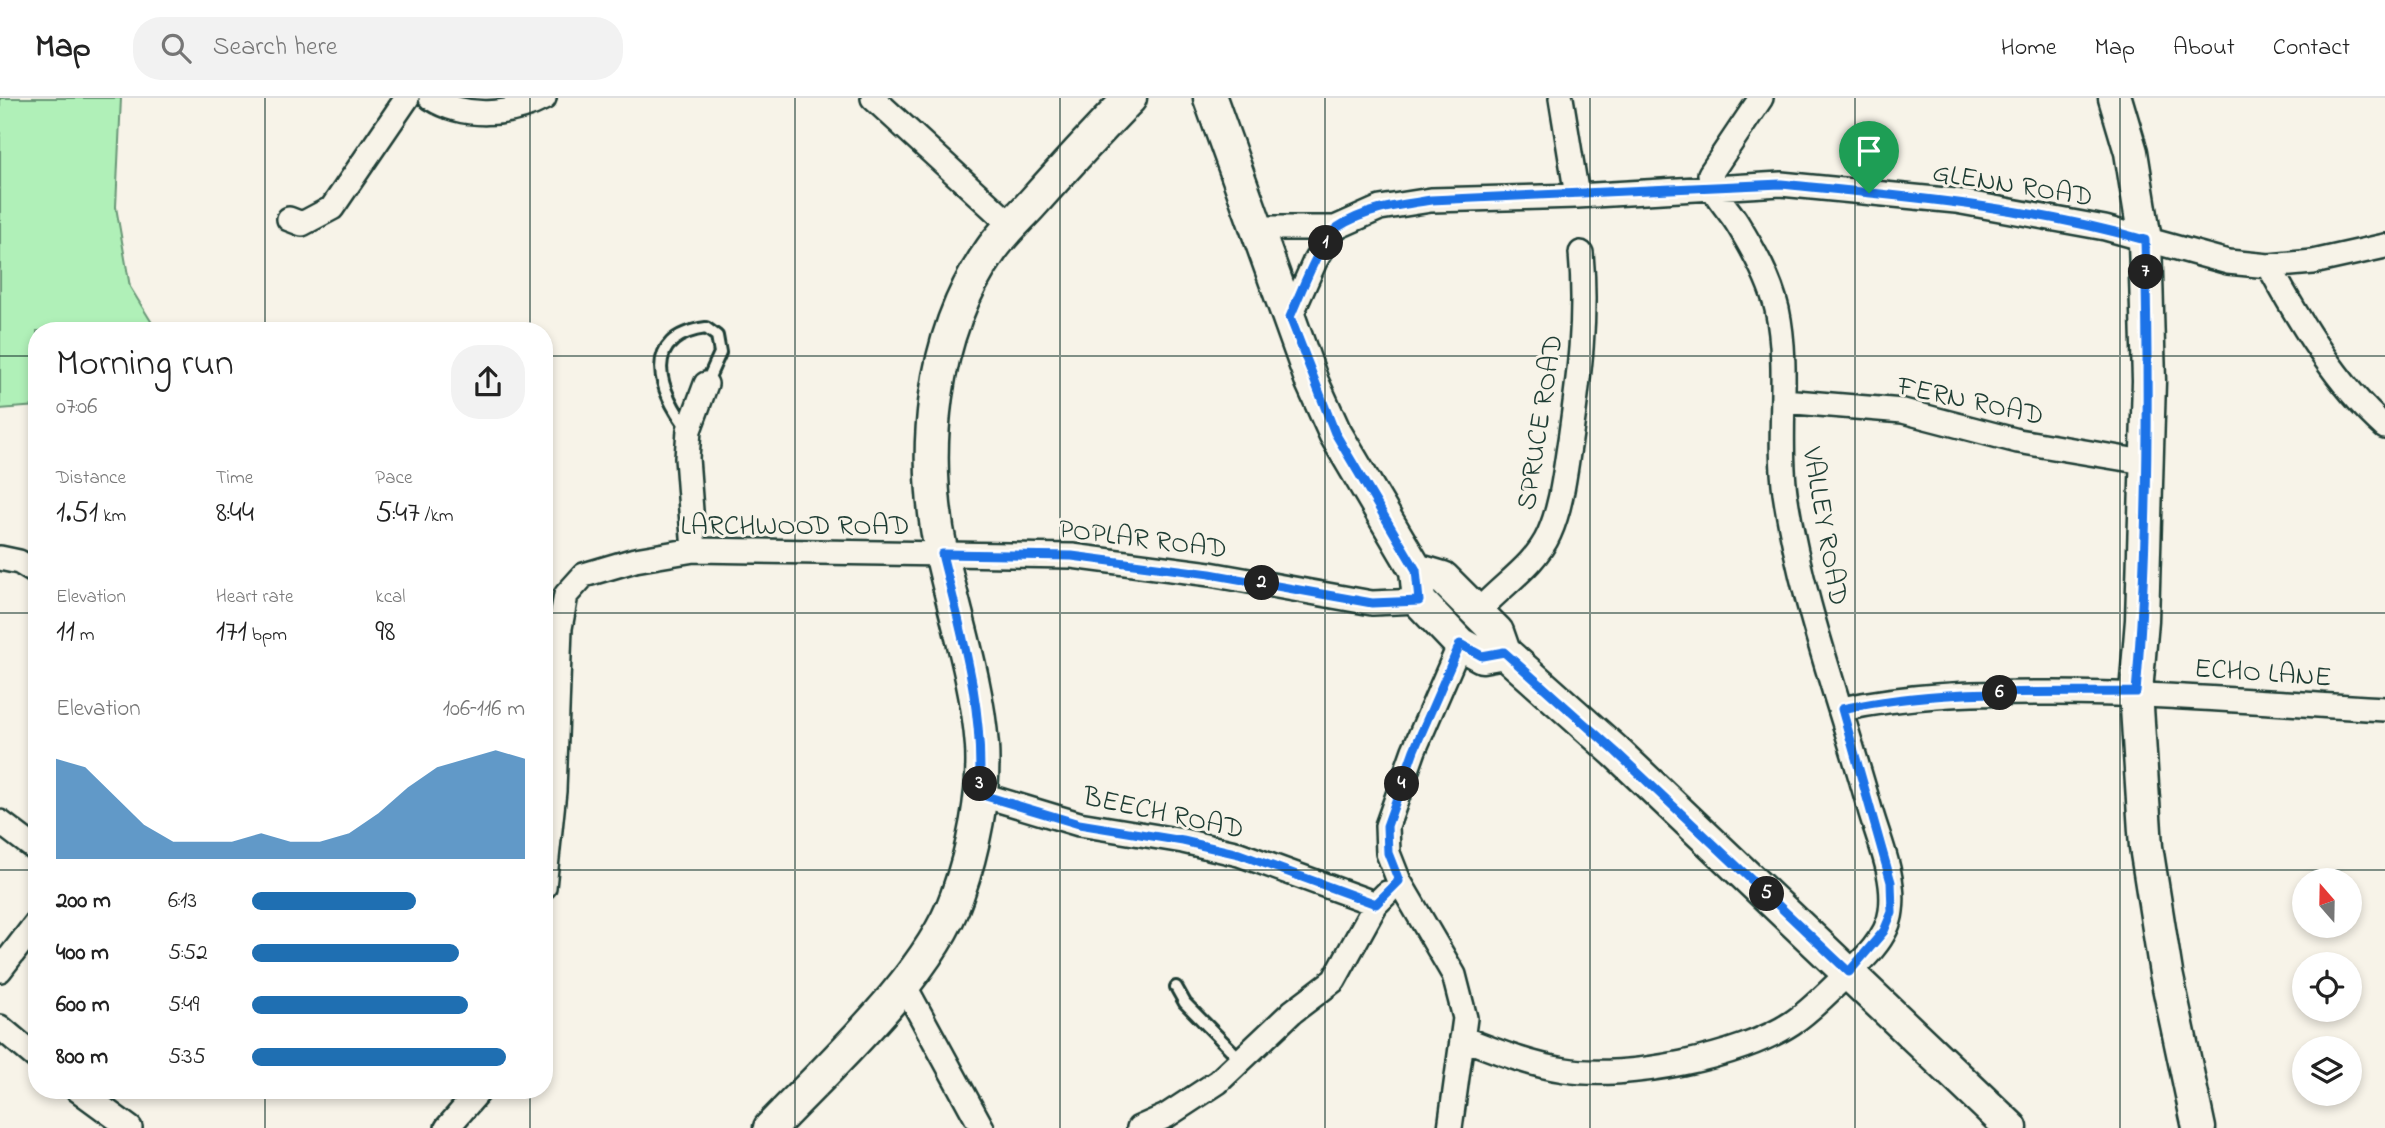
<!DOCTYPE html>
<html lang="en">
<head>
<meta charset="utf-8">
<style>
  :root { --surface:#fff; --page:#f2f2f2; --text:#222; --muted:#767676; --line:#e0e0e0; --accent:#1f6fb2 }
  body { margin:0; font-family:"Indie Flower",sans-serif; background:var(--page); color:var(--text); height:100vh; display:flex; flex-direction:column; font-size:26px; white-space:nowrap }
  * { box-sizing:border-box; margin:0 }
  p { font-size:23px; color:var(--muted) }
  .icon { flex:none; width:38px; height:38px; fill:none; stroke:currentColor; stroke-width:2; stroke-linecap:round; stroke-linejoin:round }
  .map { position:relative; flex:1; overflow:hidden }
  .panel { position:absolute; left:28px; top:224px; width:525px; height:777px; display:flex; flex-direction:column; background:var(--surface); border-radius:28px; box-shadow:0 4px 10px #0003 }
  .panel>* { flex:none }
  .needle { width:46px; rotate:340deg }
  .fabs { position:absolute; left:2292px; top:770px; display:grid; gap:14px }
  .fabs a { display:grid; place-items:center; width:70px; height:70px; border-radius:50%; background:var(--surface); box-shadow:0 4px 10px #0003; font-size:35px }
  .pin { position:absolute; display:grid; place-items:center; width:60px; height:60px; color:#fff; margin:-72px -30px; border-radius:50% 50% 50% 0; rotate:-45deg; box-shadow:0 0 7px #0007 }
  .pin .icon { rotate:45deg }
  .km { position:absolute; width:35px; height:35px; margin:-18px; border-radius:50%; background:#222; color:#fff; font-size:19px; line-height:35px; text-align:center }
  .round { display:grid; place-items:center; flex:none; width:74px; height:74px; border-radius:28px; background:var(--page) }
  .overview { display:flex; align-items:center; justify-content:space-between; height:119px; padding:0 28px }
  h1 { font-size:38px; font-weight:600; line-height:52px }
  .metrics { display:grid; grid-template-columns:repeat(3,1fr); gap:10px; height:119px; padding:7px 28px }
  .metrics div { display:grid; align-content:center }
  .metrics b { font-size:30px; font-weight:600 }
  .metrics small { font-size:19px; font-weight:400 }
  .metrics p { font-size:19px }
  .chart { height:196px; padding:14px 28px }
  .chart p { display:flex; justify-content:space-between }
  .chart svg { width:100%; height:126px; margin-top:7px; fill:var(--accent); opacity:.7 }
  ul { padding:0 28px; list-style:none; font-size:23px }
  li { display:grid; grid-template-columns:112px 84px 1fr; align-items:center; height:52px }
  li i { height:18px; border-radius:9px; background:var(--accent) }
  header { display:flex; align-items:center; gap:42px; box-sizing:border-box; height:98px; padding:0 35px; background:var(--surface); border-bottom:2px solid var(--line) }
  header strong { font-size:33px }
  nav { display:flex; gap:38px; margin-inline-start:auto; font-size:24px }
  .search { width:490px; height:63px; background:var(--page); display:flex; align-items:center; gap:18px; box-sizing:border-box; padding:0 24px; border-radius:28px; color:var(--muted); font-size:26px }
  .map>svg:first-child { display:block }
  .green { fill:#b0f0b8; stroke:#689676; stroke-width:2 }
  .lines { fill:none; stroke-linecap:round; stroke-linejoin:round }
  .lane-casing { stroke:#1f3d34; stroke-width:16 }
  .street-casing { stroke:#1f3d34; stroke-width:28 }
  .secondary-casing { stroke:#1f3d34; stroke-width:37 }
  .lane { stroke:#f7f3e8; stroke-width:10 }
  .street { stroke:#f7f3e8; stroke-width:23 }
  .secondary { stroke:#f7f3e8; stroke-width:32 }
  .route-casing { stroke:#fff; stroke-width:14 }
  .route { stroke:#1a73e8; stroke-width:9 }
  .grid { fill:none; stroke:#1f3d34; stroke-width:2; stroke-opacity:0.55 }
  .labels { text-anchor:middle; stroke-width:6; stroke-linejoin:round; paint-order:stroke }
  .street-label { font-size:28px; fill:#1f3d34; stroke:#f7f3e8 }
</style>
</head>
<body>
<header>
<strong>Map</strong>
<div class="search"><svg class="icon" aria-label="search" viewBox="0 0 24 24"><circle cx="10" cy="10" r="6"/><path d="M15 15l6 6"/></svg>Search here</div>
<nav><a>Home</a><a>Map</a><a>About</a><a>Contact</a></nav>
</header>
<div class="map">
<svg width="2385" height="1030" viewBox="0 0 2385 1030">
  <rect width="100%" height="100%" fill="#f7f3e8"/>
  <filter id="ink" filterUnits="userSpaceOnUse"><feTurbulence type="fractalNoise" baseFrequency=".0143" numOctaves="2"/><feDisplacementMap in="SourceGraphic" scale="14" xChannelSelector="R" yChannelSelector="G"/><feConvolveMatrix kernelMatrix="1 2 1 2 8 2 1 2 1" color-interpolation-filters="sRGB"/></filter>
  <g filter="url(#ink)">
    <path class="green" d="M0,0H121L116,109L130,189L157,233H37V308L0,311Z"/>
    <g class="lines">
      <defs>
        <path id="lane" d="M689,332C659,294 639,239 706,230L717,238L720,255L706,286
          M1176,889L1185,905L1241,962"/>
        <path id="street" d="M431,0C464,21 510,18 544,0
          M873,0L1012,128
          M1561,0L1577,98
          M289,121L302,126L332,110L407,0
          M1258,130H1335
          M2269,168C2299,223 2337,287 2385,329
          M1290,219L1315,163L1335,130L1380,110L1431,102L1577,98L1781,86L1956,103L2105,130L2228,164L2269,168L2313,164L2385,148
          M1783,303L1903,313L2018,343L2144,364
          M694,452L687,360L689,332L706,286
          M0,460L19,464L37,475
          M1477,515C1499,489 1535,468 1549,436C1562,407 1565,373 1570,342C1579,279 1587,219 1581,155
          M1842,611C1906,597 1973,595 2038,595C2155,594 2269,605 2385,611
          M979,696L1079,726L1183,743L1239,756L1376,806
          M0,724L37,752
          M544,789L554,693L560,530L566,497L584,477L635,462L694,452L1072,458L1210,476L1372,505L1419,503
          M0,872L37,824
          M903,885L982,1030
          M0,929L37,960
          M1462,940C1496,953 1530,967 1565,972C1626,982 1741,959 1792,925C1809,914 1825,897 1840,883C1860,865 1888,841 1891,813C1896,778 1878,741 1869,708C1840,604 1801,502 1785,395C1777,334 1790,272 1777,211C1770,181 1753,151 1737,125C1727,108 1711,97 1710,76L1761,0
          M78,992L130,1030
          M447,1030L480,992
          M1139,1030L1166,1018L1218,984L1292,914L1334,882L1376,806L1387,795
          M1450,1030L1465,920L1454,877L1399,783L1388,755L1387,728L1414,652L1460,546"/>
        <path id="secondary" d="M1210,0L1312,284L1335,335L1416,472L1419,503L1460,546L1482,558L1504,554
          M2115,0L2131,54L2145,142L2149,283L2142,522L2136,594L2146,749L2166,875L2199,1030
          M1416,472L1443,480L1497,534L1504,554L1616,654L2011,1030
          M770,1030C828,969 930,877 957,798C973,753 985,696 982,648C977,582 956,521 942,458C921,357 930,238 991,152C1002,136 1017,122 1030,108C1063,71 1096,35 1130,0"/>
      </defs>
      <use href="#lane" class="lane-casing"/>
      <use href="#street" class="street-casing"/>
      <use href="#secondary" class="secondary-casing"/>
      <use href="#lane" class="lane"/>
      <use href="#street" class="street"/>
      <use href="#secondary" class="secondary"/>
    </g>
  </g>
  <g class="lines" filter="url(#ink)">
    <defs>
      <path id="route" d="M1781,86C1903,98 2027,108 2145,142C2149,292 2149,444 2136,594C2038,595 1938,590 1842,611L1891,784L1892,814L1884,833L1849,874L1616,654L1504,554L1482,558L1460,546L1414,652L1387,728L1388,755L1399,783L1376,806L1239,756L1183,743L1079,726L979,696C985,612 962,537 942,456L1072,458L1210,476L1372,505L1419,503L1416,472L1335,335L1290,219C1299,199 1321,140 1338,129C1365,111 1399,107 1431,102Z"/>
    </defs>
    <use href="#route" class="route-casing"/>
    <use href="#route" class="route"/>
  </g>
  <path class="grid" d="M265,0V233M530,0V233M795,0V1030M1060,0V1030M1325,0V1030M1590,0V1030M1855,0V1030M2120,0V1030M0,258H37M544,258H2385M0,515H37M544,515H2385M0,772H37M544,772H2385M265,992V1030M530,992V1030"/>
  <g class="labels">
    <g class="street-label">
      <text transform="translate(2013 85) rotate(9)" y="10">GLENN ROAD</text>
      <text transform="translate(1971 301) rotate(12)" y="10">FERN ROAD</text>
      <text transform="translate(1538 324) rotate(-81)" y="10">SPRUCE ROAD</text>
      <text x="795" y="436">LARCHWOOD ROAD</text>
      <text transform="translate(1827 428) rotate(80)" y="10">VALLEY ROAD</text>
      <text transform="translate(1143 439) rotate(7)" y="10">POPLAR ROAD</text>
      <text transform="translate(2263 573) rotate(4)" y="10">ECHO LANE</text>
      <text transform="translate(1164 713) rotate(12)" y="10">BEECH ROAD</text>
    </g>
  </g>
</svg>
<div class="fabs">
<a><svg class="needle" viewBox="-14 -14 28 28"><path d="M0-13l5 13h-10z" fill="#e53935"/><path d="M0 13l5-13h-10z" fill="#767676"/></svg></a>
<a><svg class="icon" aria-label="locate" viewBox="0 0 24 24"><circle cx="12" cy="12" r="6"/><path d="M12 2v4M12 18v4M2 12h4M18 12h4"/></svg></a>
<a><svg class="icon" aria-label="layers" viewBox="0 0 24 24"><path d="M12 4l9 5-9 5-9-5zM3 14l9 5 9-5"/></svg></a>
</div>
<div class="pin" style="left:1869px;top:95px;background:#1e9e55"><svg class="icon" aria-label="arrive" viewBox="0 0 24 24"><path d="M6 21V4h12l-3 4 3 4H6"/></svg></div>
<b class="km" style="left:1326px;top:145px">1</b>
<b class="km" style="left:1262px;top:485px">2</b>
<b class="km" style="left:980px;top:686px">3</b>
<b class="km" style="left:1402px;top:686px">4</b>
<b class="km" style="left:1767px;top:796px">5</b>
<b class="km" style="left:2000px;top:595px">6</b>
<b class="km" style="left:2146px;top:174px">7</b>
<section class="panel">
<div class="overview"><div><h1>Morning run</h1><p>07:06</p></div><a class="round"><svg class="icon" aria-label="share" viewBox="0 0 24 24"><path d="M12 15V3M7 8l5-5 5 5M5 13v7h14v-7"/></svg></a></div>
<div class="metrics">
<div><p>Distance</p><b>1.51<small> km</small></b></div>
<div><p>Time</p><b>8:44</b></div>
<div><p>Pace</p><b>5:47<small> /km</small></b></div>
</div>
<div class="metrics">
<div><p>Elevation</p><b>11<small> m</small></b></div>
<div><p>Heart rate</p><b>171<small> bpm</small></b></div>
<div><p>kcal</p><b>98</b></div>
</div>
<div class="chart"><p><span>Elevation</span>106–116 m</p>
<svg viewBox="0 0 160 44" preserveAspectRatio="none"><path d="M0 44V9L10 12L20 22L30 32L40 38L50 38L60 38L70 35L80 38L90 38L100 35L110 28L120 19L130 12L140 9L150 6L160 9V44z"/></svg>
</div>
<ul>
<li><b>200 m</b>6:13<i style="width:60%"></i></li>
<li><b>400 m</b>5:52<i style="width:76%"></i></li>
<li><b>600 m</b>5:49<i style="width:79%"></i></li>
<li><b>800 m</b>5:35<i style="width:93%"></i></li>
</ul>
</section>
</div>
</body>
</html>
